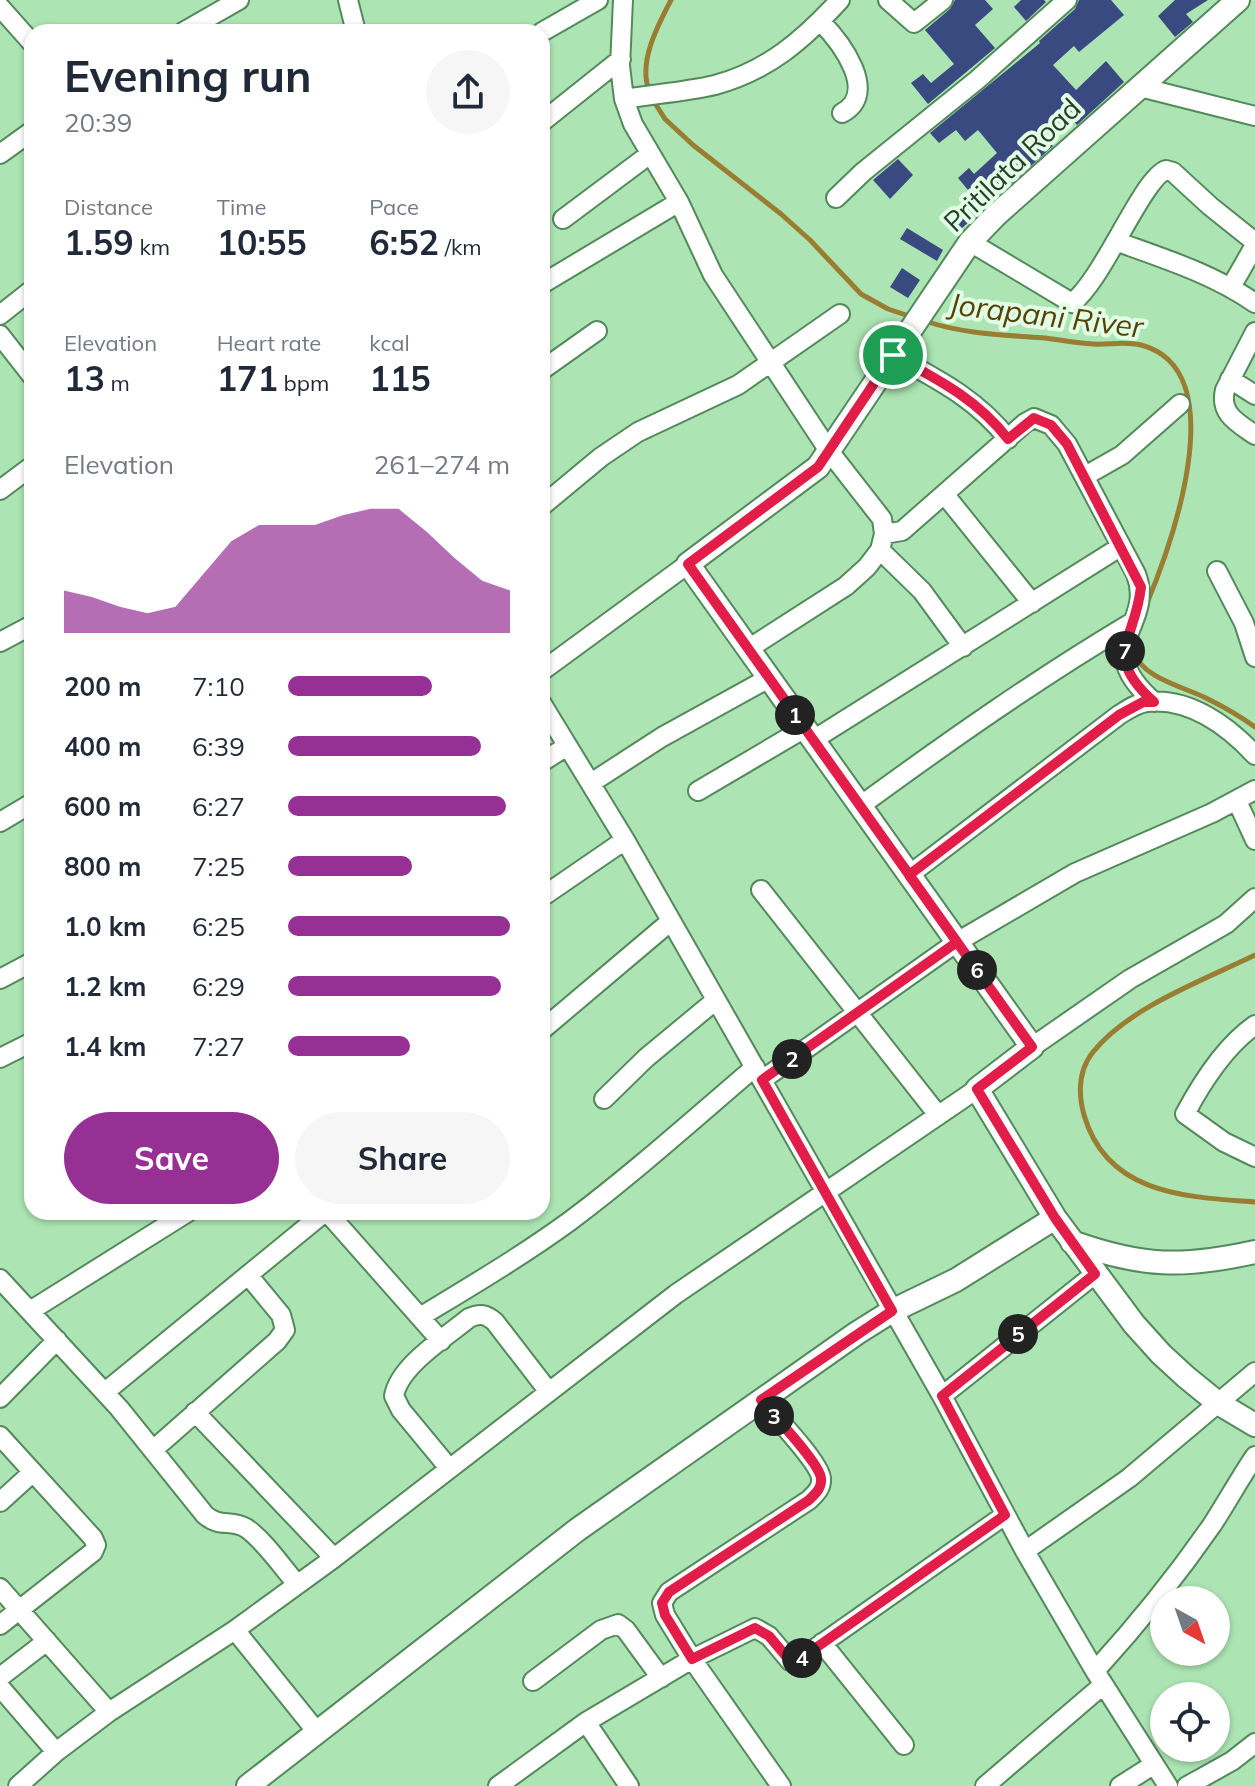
<!DOCTYPE html>
<html lang="en">
<head>
<meta charset="utf-8">
<style>
  :root { --surface:#fff; --page:#f6f6f7; --text:#1f2937; --muted:#747a83; --accent:#963095 }
  body { margin:0; font-family:Mulish,sans-serif; background:var(--page); color:var(--text); height:100vh; display:flex; flex-direction:column; font-size:30px; white-space:nowrap }
  * { box-sizing:border-box; margin:0 }
  p { font-size:26px; color:var(--muted) }
  .icon { flex:none; width:44px; height:44px; fill:none; stroke:currentColor; stroke-width:2; stroke-linecap:round; stroke-linejoin:round }
  .map { position:relative; flex:1; overflow:hidden }
  .side { position:absolute; left:24px; top:24px; width:526px; height:1196px; display:flex; flex-direction:column; background:var(--surface); border-radius:24px; box-shadow:0 2px 6px #0004 }
  .side>* { flex:none }
  .needle { width:52px; rotate:140deg }
  .fabs { position:absolute; left:1150px; top:1586px; display:grid; gap:16px }
  .fabs a { display:grid; place-items:center; width:80px; height:80px; border-radius:50%; background:var(--surface); box-shadow:0 2px 6px #0004; font-size:40px }
  .pin { position:absolute; display:grid; place-items:center; width:68px; height:68px; color:#fff; margin:-34px; border:4px solid #fff; border-radius:50%; box-shadow:0 2px 8px #0007 }
  .km { position:absolute; width:40px; height:40px; margin:-20px; border-radius:50%; background:#222; color:#fff; font-size:22px; line-height:40px; text-align:center }
  .round { display:grid; place-items:center; flex:none; width:84px; height:84px; border-radius:42px; background:var(--page) }
  .headline { display:flex; align-items:center; justify-content:space-between; height:136px; padding:0 40px }
  h1 { font-size:44px; font-weight:700; line-height:60px }
  .figures { display:grid; grid-template-columns:repeat(3,1fr); gap:12px; height:136px; padding:8px 40px }
  .figures div { display:grid; align-content:center }
  .figures b { font-size:34px; font-weight:700 }
  .figures small { font-size:22px; font-weight:400 }
  .figures p { font-size:22px }
  .chart { height:224px; padding:16px 40px }
  .chart p { display:flex; justify-content:space-between }
  .chart svg { width:100%; height:144px; margin-top:8px; fill:var(--accent); opacity:.7 }
  .cta { display:flex; gap:16px; margin-top:auto; padding:16px 40px }
  .cta a { flex:1; height:92px; border-radius:48px; background:var(--accent); color:#fff; font-size:32px; font-weight:700; line-height:92px; text-align:center }
  .cta a+a { background:var(--page); color:var(--text) }
  ul { padding:0 40px; list-style:none; font-size:26px }
  li { display:grid; grid-template-columns:128px 96px 1fr; align-items:center; height:60px }
  li i { height:20px; border-radius:10px; background:var(--accent) }
  .map>svg:first-child { display:block }
  .lines { fill:none; stroke-linecap:round; stroke-linejoin:round }
  .stream { stroke:#997d32; stroke-width:5 }
  .building { fill:#384a7f }
  .minor-casing { stroke:#53895b; stroke-width:22 }
  .tertiary-casing { stroke:#53895b; stroke-width:26 }
  .minor { stroke:#fff; stroke-width:18 }
  .tertiary { stroke:#fff; stroke-width:22 }
  .route-casing { stroke:#fff; stroke-width:16 }
  .route { stroke:#e11d48; stroke-width:10 }
  .labels { text-anchor:middle; stroke-width:8; stroke-linejoin:round; paint-order:stroke }
  .street-label { font-size:28px; fill:#273e2a; stroke:#e2fee5 }
  .water-label { font-size:30px; font-style:italic; fill:#564204; stroke:#e2fee5 }
</style>
</head>
<body>
<div class="map">
<svg width="1255" height="1786" viewBox="0 0 1255 1786">
  <rect width="100%" height="100%" fill="#ace5b3"/>
  <g class="lines">
    <path class="stream" d="M649,90C638,62 658,25 671,0
      M653,100L665,119L693,145L781,214L810,240L861,294L888,309L912,317
      M925,321C963,334 1005,335 1045,338C1061,340 1077,343 1093,344C1110,345 1124,341 1141,345C1237,370 1169,551 1145,608
      M1133,651C1143,679 1182,686 1206,698C1222,706 1240,716 1255,727
      M1255,955C1204,980 1129,1007 1093,1052C1078,1071 1078,1093 1084,1115C1107,1195 1187,1197 1255,1202"/>
  </g>
  <path class="building" d="M955,0H985L993,9L975,25L995,48L928,104L911,83L923,74L931,83L954,64L925,30L950,9Z
    M1021,0H1044L1046,2L1026,21L1014,7Z
    M1079,0H1111L1124,15L1079,52L1074,46L1053,65L1076,90L1106,61L1124,82L1077,125L1068,115L1044,136L1053,146L961,229L949,216L973,196L958,178L969,168L974,174L997,153L978,130L965,141L956,130L939,143L930,133L1040,43L1039,41L1075,9Z
    M1175,0H1208L1186,14L1193,22L1175,37L1158,16Z
    M898,159L913,175L890,199L873,180Z
    M907,228L943,250L937,261L900,239Z
    M902,268L920,280L908,298L890,287Z"/>
  <g class="lines">
    <defs>
      <path id="minor" d="M348,0L356,32
        M623,0L620,66L624,99L633,124L679,202L713,275L829,451L882,519L884,534L880,550L867,567L846,586L748,649
        M888,0L914,23L943,0
        M0,7L32,43
        M820,21C840,41 880,93 842,113
        M183,32L239,0
        M542,32L598,0
        M1140,87L1255,116
        M624,99C654,94 685,92 715,85C768,71 804,39 840,0
        M542,122L621,59
        M0,154L32,131
        M836,198L863,172L977,80L1067,0
        M563,219L650,154
        M970,242L1072,303C1103,280 1142,179 1166,170L1173,172L1210,206L1255,242
        M1118,242C1165,259 1213,274 1255,303
        M542,284L679,202
        M1231,287L1255,245
        M0,315L29,292
        M1255,332L1225,390C1219,414 1238,423 1255,435
        M0,335L32,376
        M893,355C937,379 977,399 1008,439
        M542,370L597,331
        M1230,379L1255,395
        M1085,476L1122,455L1180,404
        M0,490L32,466
        M945,495L1032,603
        M542,506L601,457L638,432L738,385L840,314
        M884,534L902,531L1025,423L1034,418L1051,425L1067,444L1136,574C1156,627 1088,644 1154,702
        M880,550L922,591L963,647
        M1217,571L1244,623L1255,657
        M0,642L32,625
        M542,671L688,564
        M542,704L625,840L942,1396L1025,1551L1095,1671L1168,1786
        M813,740L1120,547
        M542,762L567,746
        M591,783L662,737L769,678
        M698,791L805,728
        M1237,801L1255,840
        M860,806C949,741 1037,679 1131,623
        M0,822L32,803
        M909,875L1119,715C1127,710 1137,703 1147,702C1189,697 1228,726 1255,755
        M761,890L938,1115
        M542,897L625,840
        M0,979L32,962
        M1255,1025C1225,1046 1202,1082 1185,1114L1224,1142L1255,1157
        M542,1030L671,921
        M1032,1047L1130,979L1226,924L1255,898
        M0,1058L32,1042
        M762,1080L957,942L1075,873L1212,813L1255,790
        M604,1099L646,1058L716,1000
        M327,1212L441,1341
        M0,1279L119,1408L205,1515C220,1528 231,1519 246,1528C263,1539 283,1568 297,1584
        M30,1311L188,1212
        M420,1317C471,1286 522,1256 570,1221C634,1173 694,1119 755,1067
        M105,1392L325,1212
        M942,1396L1095,1274
        M0,1398L57,1340
        M761,1400C774,1415 819,1462 821,1478C822,1488 816,1493 809,1500L669,1592L662,1603L665,1615L692,1659L755,1628L769,1636L790,1661L800,1659L1005,1515
        M195,1412L334,1558
        M0,1436L93,1538L96,1545L93,1552L0,1625
        M153,1450L277,1341L285,1330L281,1315L248,1275
        M449,1468L401,1410L394,1396C399,1366 446,1337 469,1318C480,1313 486,1314 495,1322L549,1392
        M0,1502L33,1472
        M1025,1551L1129,1478L1255,1372
        M0,1588L109,1712
        M235,1630L317,1732
        M822,1643L904,1745
        M1095,1671C1137,1625 1176,1577 1212,1525C1227,1502 1240,1478 1255,1456
        M0,1677L47,1641
        M533,1681L601,1630L618,1624L626,1630L661,1678
        M0,1687L56,1752
        M586,1722L629,1786
        M18,1786L56,1752L109,1712L235,1630L334,1558L676,1294L977,1089
        M498,1786L586,1722L692,1659L781,1786
        M985,1786L1103,1685
        M1120,1786L1153,1765
        M1187,1786L1232,1761L1255,1743"/>
      <path id="tertiary" d="M1238,0L996,215L970,242L818,467L688,564L1032,1047L977,1089L1055,1218L1134,1324L1161,1354L1186,1377L1218,1403L1255,1425
        M1072,1242C1142,1267 1183,1268 1255,1252
        M248,1786L577,1530L857,1333L892,1311L956,1280L1055,1218"/>
    </defs>
    <use href="#minor" class="minor-casing"/>
    <use href="#tertiary" class="tertiary-casing"/>
    <use href="#minor" class="minor"/>
    <use href="#tertiary" class="tertiary"/>
  </g>
  <g class="lines">
    <defs>
      <path id="route" d="M893,355L818,467L688,564C778,690 867,816 957,942L762,1080L892,1311L761,1400C773,1415 819,1462 821,1478C822,1488 816,1493 809,1500L669,1592L662,1603L665,1615L692,1659L755,1628L769,1636L790,1661L800,1659L1005,1515L942,1396L1095,1274L1055,1218L977,1089L1032,1047L909,875L1119,715L1143,702H1154C1102,656 1135,641 1141,587L1067,444L1051,425L1034,418L1008,439C977,399 937,379 893,355"/>
    </defs>
    <use href="#route" class="route-casing"/>
    <use href="#route" class="route"/>
  </g>
  <g class="labels">
    <g class="street-label">
      <text transform="translate(1012 165) rotate(-44)" y="10">Pritilata Road</text>
    </g>
    <g class="water-label">
      <text transform="translate(1046 316) rotate(7)" y="10">Jorapani River</text>
    </g>
  </g>
</svg>
<div class="fabs">
<a><svg class="needle" viewBox="-14 -14 28 28"><path d="M0-13l5 13h-10z" fill="#e53935"/><path d="M0 13l5-13h-10z" fill="#747a83"/></svg></a>
<a><svg class="icon" aria-label="locate" viewBox="0 0 24 24"><circle cx="12" cy="12" r="6"/><path d="M12 2v4M12 18v4M2 12h4M18 12h4"/></svg></a>
</div>
<div class="pin" style="left:893px;top:355px;background:#1e9e55"><svg class="icon" aria-label="arrive" viewBox="0 0 24 24"><path d="M6 21V4h12l-3 4 3 4H6"/></svg></div>
<b class="km" style="left:795px;top:715px">1</b>
<b class="km" style="left:792px;top:1059px">2</b>
<b class="km" style="left:774px;top:1416px">3</b>
<b class="km" style="left:802px;top:1658px">4</b>
<b class="km" style="left:1018px;top:1334px">5</b>
<b class="km" style="left:977px;top:970px">6</b>
<b class="km" style="left:1125px;top:651px">7</b>
<section class="side">
<div class="headline"><div><h1>Evening run</h1><p>20:39</p></div><a class="round"><svg class="icon" aria-label="share" viewBox="0 0 24 24"><path d="M12 15V3M7 8l5-5 5 5M5 13v7h14v-7"/></svg></a></div>
<div class="figures">
<div><p>Distance</p><b>1.59<small> km</small></b></div>
<div><p>Time</p><b>10:55</b></div>
<div><p>Pace</p><b>6:52<small> /km</small></b></div>
</div>
<div class="figures">
<div><p>Elevation</p><b>13<small> m</small></b></div>
<div><p>Heart rate</p><b>171<small> bpm</small></b></div>
<div><p>kcal</p><b>115</b></div>
</div>
<div class="chart"><p><span>Elevation</span>261–274 m</p>
<svg viewBox="0 0 160 44" preserveAspectRatio="none"><path d="M0 44V31L10 33L20 36L30 38L40 36L50 26L60 16L70 11L80 11L90 11L100 8L110 6L120 6L130 13L140 21L150 28L160 31V44z"/></svg>
</div>
<ul>
<li><b>200 m</b>7:10<i style="width:65%"></i></li>
<li><b>400 m</b>6:39<i style="width:87%"></i></li>
<li><b>600 m</b>6:27<i style="width:98%"></i></li>
<li><b>800 m</b>7:25<i style="width:56%"></i></li>
<li><b>1.0 km</b>6:25<i style="width:100%"></i></li>
<li><b>1.2 km</b>6:29<i style="width:96%"></i></li>
<li><b>1.4 km</b>7:27<i style="width:55%"></i></li>
</ul>
<div class="cta"><a>Save</a><a>Share</a></div>
</section>
</div>
</body>
</html>
